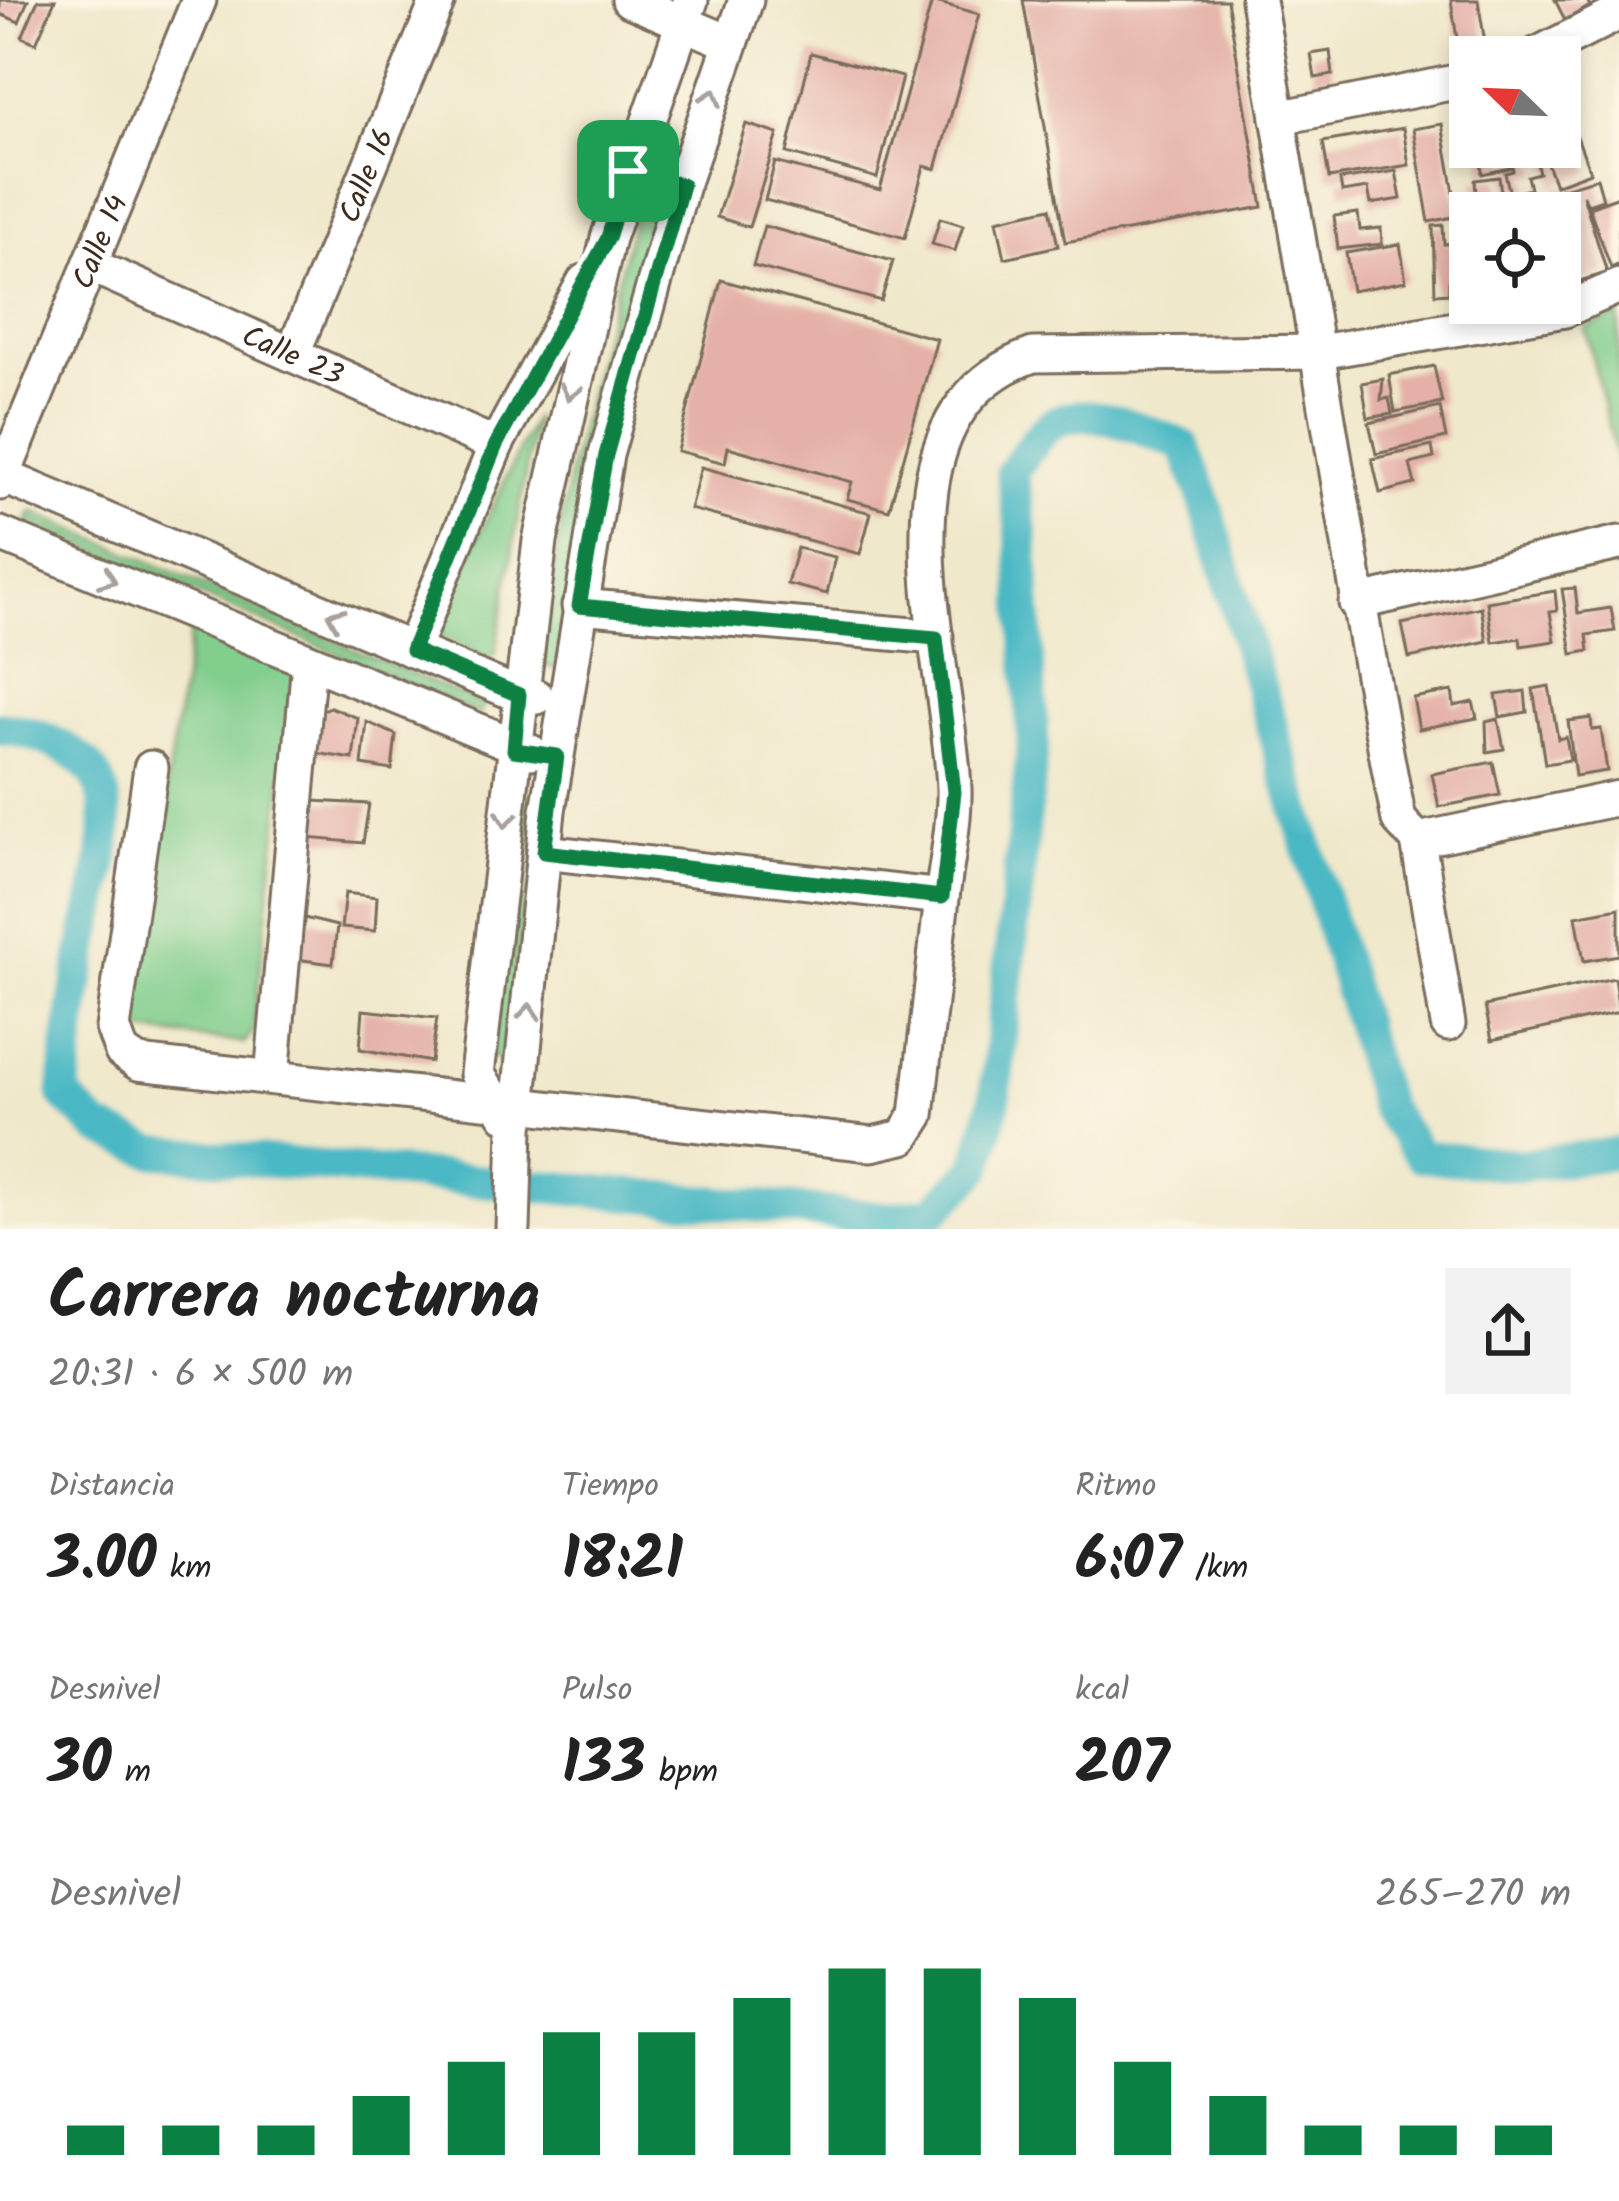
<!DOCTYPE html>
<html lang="es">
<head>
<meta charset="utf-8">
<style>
  :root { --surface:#fff; --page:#f2f2f2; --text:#222; --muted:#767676; --accent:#0b8043 }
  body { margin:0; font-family:Kalam,sans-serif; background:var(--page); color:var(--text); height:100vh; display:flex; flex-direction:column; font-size:45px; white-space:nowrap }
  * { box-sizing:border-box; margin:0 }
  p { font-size:39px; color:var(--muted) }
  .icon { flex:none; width:66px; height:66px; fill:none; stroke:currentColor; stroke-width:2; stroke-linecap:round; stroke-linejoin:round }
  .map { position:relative; height:1229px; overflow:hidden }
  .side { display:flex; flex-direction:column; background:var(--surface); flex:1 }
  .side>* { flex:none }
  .needle { width:78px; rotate:293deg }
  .buttons { position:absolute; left:1449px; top:36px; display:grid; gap:24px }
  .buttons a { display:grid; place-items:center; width:132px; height:132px; border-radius:0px; background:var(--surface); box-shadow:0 6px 18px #0003; font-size:60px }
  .pin { position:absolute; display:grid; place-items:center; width:102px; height:102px; color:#fff; margin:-51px; border-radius:24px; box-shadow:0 6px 18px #0006 }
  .round { display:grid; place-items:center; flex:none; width:126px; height:126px; border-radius:0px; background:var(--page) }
  .headline { display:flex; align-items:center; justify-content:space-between; height:204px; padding:0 48px }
  h1 { font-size:66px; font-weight:700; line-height:90px }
  .stats { display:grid; grid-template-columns:repeat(3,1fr); gap:18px; height:204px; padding:12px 48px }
  .stats div { display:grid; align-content:center }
  .stats b { font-size:60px; font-weight:700 }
  .stats small { font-size:33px; font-weight:400 }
  .stats p { font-size:33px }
  .chart { height:336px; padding:24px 48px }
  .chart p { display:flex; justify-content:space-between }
  .chart svg { width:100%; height:216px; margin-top:12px; stroke:var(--accent); stroke-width:6 }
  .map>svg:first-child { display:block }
  .green { fill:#81ce8d; stroke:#5e7c56; stroke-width:3 }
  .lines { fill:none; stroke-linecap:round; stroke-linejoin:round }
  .canal { stroke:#4bb9c5; stroke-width:33 }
  .building { fill:#e4b0a8 }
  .minor-casing { stroke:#7a6c5b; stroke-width:39 }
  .minor { stroke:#fff; stroke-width:33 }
  .oneway { stroke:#a79f9a }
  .route-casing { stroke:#fff; stroke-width:24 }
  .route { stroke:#0b8043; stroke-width:15 }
  .labels { text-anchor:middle; stroke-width:9; stroke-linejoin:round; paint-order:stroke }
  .street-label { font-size:30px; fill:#3b2a1e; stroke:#fcf5e5 }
</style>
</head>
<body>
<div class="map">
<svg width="1619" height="1229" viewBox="0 0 1619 1229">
  <rect width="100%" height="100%" fill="#fcf5e5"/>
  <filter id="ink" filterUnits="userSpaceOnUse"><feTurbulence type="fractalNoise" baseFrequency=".00833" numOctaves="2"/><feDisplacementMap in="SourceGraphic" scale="24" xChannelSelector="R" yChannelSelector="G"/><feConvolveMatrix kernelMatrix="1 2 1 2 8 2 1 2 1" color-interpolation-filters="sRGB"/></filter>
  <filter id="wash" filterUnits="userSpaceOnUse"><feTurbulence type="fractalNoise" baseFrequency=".004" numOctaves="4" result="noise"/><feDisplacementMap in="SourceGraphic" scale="48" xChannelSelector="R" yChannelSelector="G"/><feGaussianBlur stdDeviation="2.7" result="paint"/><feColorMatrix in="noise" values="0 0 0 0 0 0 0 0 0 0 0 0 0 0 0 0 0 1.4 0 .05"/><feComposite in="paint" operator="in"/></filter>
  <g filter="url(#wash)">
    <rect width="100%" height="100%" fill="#f0e8cb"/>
    <path class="green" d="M635,213L654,214L590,461L557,669L539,664L571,465Z
      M1619,315V468L1585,328Z
      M535,417L495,656L486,659L433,632Z
      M32,512L484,705L480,714L27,521Z
      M192,624L296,668L253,1032L244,1043L139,1031L128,1025Z
      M519,793L538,795L504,1060L486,1057Z"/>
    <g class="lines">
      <path class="canal" d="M0,728C36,731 94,753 103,793C113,839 95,895 86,940C76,991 68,1042 64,1095L98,1128L152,1151L889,1218L933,1212L977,1168L994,1104L1033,744L1021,527L1012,472C1023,459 1034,438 1048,427C1083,399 1149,432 1184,446L1202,492L1385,1107L1421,1156L1521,1165L1619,1153"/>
    </g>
    <g id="blocks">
      <path class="building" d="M0,0H28L19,22L0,14Z
        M38,0H55L36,43L22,37Z
        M1023,0H1227L1263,207L1065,242Z
        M1451,0H1478L1487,55L1460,58Z
        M1555,0H1587L1590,6L1565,20Z
        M932,1L979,14L936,169L924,166L905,238L765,200L775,162L880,190Z
        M1330,51L1333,75L1315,78L1311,54Z
        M811,53L902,77L877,178L787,153Z
        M1560,90L1590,172L1555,185L1541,147H1560Z
        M746,124L778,134L749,227L717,217Z
        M1442,124L1458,216L1429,222L1413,129Z
        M1403,128L1409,165L1329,178L1323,142Z
        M1510,147H1533L1539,173L1527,176L1530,189L1510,194L1505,173L1513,171Z
        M1506,155L1510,168L1482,174L1481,158Z
        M1396,171L1401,199L1371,204L1368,188L1342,192L1340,180Z
        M1499,177L1502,200L1477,203L1475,180Z
        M1597,178L1603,199L1588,204L1583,195L1607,273L1576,282L1560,213H1555L1549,192Z
        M1533,196L1537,213H1509L1507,201Z
        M1619,196V264L1611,268L1589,207Z
        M1050,208L1058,246L1005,258L997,220Z
        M1358,213L1360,230L1381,228L1382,244L1338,249L1334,216Z
        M940,218L963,225L955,251L932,244Z
        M1443,225L1444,244L1455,243L1456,254H1463L1464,281L1449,282V293L1435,294L1433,226Z
        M764,226L893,261L881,301L753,266Z
        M1400,244L1406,281L1352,291L1346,253Z
        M721,280L937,339L889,510L847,499L852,482L728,447L725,463L677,451Z
        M1434,366L1442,403L1395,412L1389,375Z
        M1383,379L1381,400L1389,398L1392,414L1368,418L1362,383Z
        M1440,407L1446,438L1376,454L1369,423Z
        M1432,446L1434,458L1410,464L1415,484L1380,493L1372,459Z
        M701,467L871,513L860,554L690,509Z
        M797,548L835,557L827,594L787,584Z
        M1575,588L1578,613L1611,608L1615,631L1587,635L1589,651L1572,654L1562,589Z
        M1555,591L1557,611L1550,612L1555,641L1521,646L1520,638L1493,642L1487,602Z
        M1481,607L1487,641L1409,658L1402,624Z
        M1549,686L1558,739L1566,737L1570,760L1545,764L1533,689Z
        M1452,691L1454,706L1473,702L1477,718L1419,729L1413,698Z
        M1525,691L1527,712L1500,717L1496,695Z
        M330,707L358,718L353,759L316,753L318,713Z
        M1591,718L1592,730L1601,729L1607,771L1575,776L1568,721Z
        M1498,719L1504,749L1487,752L1486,722Z
        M367,722L396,735L392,770L362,765Z
        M1493,762L1500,795L1439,807L1432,774Z
        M312,801L369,804L363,843L306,838Z
        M345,893L377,897L375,931L341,928Z
        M1619,908V955L1584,961L1576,916Z
        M296,916L337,926L333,964L288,958Z
        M1614,978L1619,1012L1492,1040L1485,1006Z
        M363,1010L437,1018L431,1062L360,1049Z"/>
    </g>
  </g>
  <g filter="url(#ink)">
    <use href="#blocks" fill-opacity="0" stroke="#7a6c5b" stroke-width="3"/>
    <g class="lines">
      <defs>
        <g id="minor">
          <path d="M629,0L731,43"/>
          <path d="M1258,0C1306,273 1346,548 1399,820L1418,840L1448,1024"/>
          <path d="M1532,57L1619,13"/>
          <path d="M1278,118L1470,79"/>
          <path id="s1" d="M90,265L496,445"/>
          <path id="s2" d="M293,353L438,0"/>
          <path d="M0,475L519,695L537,697"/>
          <path id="s3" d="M0,483L199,0"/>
          <path d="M0,534L531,752"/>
          <path d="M1356,603L1619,543"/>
          <path d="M579,606L936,637"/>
          <path d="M412,650L496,445L584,282"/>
          <path d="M151,768L113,1028L122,1052L138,1063L872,1144L903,1137L917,1115C925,1043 934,970 942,898C946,863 955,824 954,789C949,656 863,414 1033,355L1320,352L1565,310L1619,286"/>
          <path d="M1418,840L1619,798"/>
          <path d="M544,852L942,897"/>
          <path d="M272,1077L309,661"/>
          <path d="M506,1115L477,1074L540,541L608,238L691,0"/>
          <path d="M513,1229L516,1128L548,811L606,455L682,185L746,0"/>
        </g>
      </defs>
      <use href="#minor" class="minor-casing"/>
      <use href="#minor" class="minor"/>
    </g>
    <defs><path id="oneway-chevron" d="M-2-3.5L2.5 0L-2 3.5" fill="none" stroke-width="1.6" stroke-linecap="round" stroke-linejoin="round" transform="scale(3)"/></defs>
    <g class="oneway">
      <use href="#oneway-chevron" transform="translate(712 97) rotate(-71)"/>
      <use href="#oneway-chevron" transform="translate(570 392) rotate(103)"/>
      <use href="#oneway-chevron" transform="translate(108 579) rotate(22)"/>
      <use href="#oneway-chevron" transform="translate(335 617) rotate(-157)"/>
      <use href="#oneway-chevron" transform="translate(506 819) rotate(97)"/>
      <use href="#oneway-chevron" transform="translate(529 1012) rotate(-85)"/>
    </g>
  </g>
  <g class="lines" filter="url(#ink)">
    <defs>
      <path id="route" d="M628,171L682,185L606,455L579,606L936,638L954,792L942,897L544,852L557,756L514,750L519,695L412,650L496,445L608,238Z"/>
    </defs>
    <use href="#route" class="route-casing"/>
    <use href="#route" class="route"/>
  </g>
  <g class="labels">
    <g class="street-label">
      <text dy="10" stroke="none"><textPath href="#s2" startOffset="192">Calle 16</textPath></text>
      <text dy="10" stroke="none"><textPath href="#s3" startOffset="261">Calle 14</textPath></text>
      <text dy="10" stroke="none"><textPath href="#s1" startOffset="222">Calle 23</textPath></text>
    </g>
  </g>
</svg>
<div class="buttons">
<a><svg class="needle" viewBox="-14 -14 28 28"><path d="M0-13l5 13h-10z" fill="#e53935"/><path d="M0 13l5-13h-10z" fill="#767676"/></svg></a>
<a><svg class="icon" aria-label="locate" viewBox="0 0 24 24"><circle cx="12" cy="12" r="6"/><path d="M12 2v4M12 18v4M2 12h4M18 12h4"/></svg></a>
</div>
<div class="pin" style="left:628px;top:171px;background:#1e9e55"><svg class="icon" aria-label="arrive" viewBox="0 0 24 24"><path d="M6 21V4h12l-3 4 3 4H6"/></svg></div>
</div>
<section class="side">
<div class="headline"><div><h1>Carrera nocturna</h1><p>20:31 · 6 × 500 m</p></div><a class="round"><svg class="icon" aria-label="share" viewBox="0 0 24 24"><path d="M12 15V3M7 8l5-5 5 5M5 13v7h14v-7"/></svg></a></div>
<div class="stats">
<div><p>Distancia</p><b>3.00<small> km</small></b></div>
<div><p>Tiempo</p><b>18:21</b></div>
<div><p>Ritmo</p><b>6:07<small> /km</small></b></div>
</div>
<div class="stats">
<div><p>Desnivel</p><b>30<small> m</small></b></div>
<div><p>Pulso</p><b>133<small> bpm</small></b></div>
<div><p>kcal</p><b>207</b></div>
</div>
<div class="chart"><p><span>Desnivel</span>265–270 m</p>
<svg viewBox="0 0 160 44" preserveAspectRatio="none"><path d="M5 44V38M15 44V38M25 44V38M35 44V32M45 44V25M55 44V19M65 44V19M75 44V12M85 44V6M95 44V6M105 44V12M115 44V25M125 44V32M135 44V38M145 44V38M155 44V38"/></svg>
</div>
</section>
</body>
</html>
